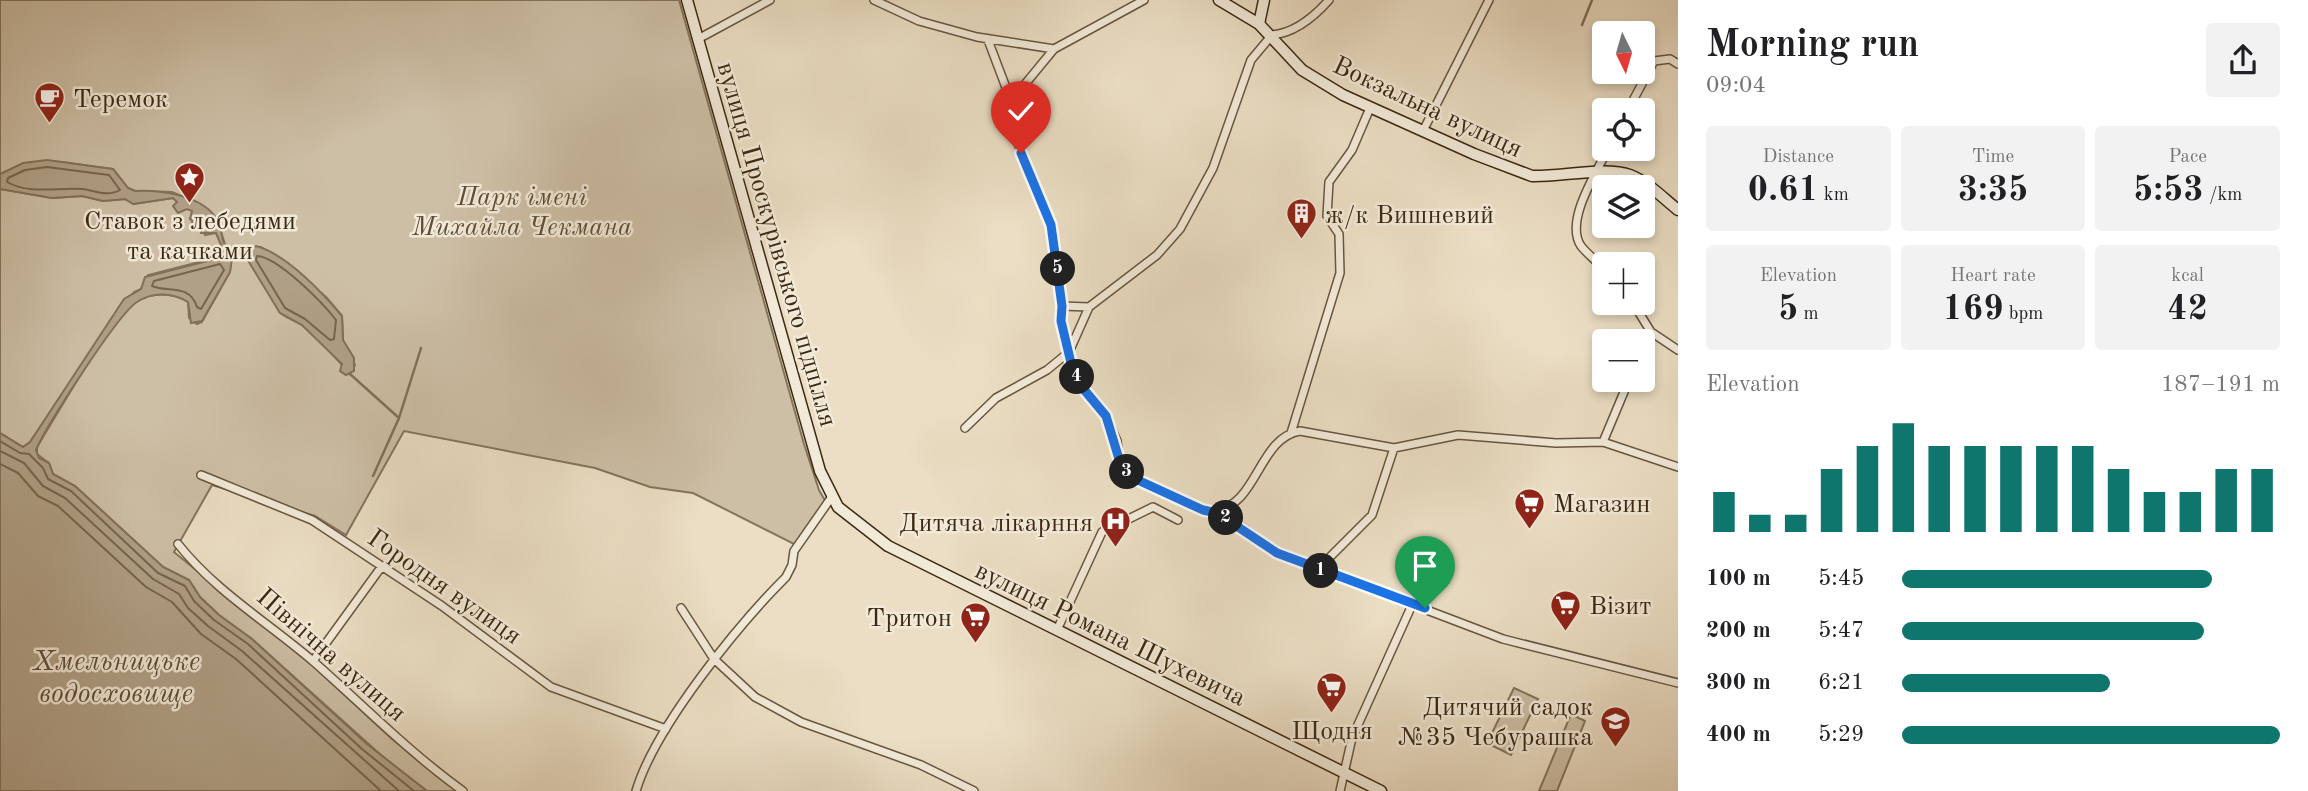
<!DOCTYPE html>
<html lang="en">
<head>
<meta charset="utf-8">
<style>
  :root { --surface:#fff; --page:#f2f2f2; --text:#202124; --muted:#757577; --accent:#0f766e }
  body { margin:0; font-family:"Old Standard TT",serif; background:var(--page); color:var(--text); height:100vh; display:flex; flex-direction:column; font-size:26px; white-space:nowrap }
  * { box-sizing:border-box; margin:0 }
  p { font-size:23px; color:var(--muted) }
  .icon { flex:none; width:38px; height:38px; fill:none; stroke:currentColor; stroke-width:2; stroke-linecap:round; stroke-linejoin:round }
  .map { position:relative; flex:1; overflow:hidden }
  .panel { display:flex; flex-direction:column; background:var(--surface); width:630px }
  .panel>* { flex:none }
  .needle { width:46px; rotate:175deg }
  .controls { position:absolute; left:1592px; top:21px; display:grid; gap:14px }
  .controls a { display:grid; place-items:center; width:63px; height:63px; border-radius:7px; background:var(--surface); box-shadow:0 4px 10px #0003; font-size:35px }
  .pin { position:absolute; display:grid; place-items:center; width:60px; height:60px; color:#fff; margin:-72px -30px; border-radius:50% 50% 50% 0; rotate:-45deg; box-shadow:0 0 7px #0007 }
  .pin .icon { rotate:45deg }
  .km { position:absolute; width:35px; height:35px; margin:-18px; border-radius:50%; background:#222; color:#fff; font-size:19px; line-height:35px; text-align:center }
  .round { display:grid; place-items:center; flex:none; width:74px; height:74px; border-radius:7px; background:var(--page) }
  .head { display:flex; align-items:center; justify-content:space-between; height:119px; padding:0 28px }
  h1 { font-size:38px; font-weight:800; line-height:52px }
  .metrics { display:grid; grid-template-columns:repeat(3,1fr); gap:10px; height:119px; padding:7px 28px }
  .metrics div { display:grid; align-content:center; border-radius:7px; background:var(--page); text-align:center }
  .metrics b { font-size:35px; font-weight:800 }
  .metrics small { font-size:19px; font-weight:400 }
  .metrics p { font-size:19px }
  .chart { height:196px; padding:14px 28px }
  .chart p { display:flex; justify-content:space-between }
  .chart svg { width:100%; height:126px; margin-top:7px; stroke:var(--accent); stroke-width:6 }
  ul { padding:0 28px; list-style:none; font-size:23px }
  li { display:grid; grid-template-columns:112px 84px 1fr; align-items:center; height:52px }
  li i { height:18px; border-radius:9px; background:var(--accent) }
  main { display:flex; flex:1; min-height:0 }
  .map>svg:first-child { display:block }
  .green { fill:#cdbfa6; stroke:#84745c; stroke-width:2 }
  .water { fill:#b0a087; stroke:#827058; stroke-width:2 }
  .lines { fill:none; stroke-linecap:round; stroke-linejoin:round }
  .shore { stroke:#76644c; stroke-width:2 }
  .stream { stroke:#827058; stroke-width:2.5 }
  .street-casing { stroke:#68563e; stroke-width:10 }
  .secondary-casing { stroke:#3c2911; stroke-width:13 }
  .street { stroke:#f2ead9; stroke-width:7 }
  .secondary { stroke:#f2ead9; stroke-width:10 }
  .route-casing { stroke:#fff; stroke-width:14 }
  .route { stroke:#1a73e8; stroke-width:9 }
  .labels { text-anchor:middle; stroke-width:5; stroke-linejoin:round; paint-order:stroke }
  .poi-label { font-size:26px; fill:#3c2911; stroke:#f2ead9; text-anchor:start }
  .street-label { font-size:26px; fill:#3c2911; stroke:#f2ead9 }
  .park-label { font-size:26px; font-style:italic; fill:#604e36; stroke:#f2ead9 }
  .water-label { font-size:28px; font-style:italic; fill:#5f4d34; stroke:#f2ead9 }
</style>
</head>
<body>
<main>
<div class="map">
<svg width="1678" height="791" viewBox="0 0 1678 791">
  <rect width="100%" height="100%" fill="#ebdec4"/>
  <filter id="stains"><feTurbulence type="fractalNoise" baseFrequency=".00286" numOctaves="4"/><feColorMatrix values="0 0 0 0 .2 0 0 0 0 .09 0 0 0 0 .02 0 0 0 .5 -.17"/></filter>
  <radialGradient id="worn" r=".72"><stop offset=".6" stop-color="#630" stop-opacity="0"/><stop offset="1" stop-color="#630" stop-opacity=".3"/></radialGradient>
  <path class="green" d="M0,0H679L804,444L819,490L827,504L798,546L693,493L650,487L595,468L404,431L346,535L315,516L212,485L174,552L311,664L392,739L457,791H427L402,774L252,639L219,615L200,597L189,580L163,567L75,486L53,474L49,463L37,454V447C57,415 109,321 136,302C151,292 172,292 188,302L189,318L197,324L202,322L230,272L232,254L236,251L244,254L275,301C278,318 291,317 303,326C320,340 335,357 350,374L355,365L343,340L342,316L327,298L295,271L261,247L250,248L247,252L226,247L221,232L189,199L172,192L135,191L128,188L113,169C65,165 48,152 0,174Z
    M0,189L52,198L82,196L103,201L125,199L134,204L173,198L193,211L192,223L202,228L205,235L216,233L224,250L215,258L148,275L141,289L134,292L30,442L23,447L0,433Z
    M1514,688L1538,699L1511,755L1487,743Z
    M1571,714L1585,721L1557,791H1539Z"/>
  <path class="water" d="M47,160L113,169L128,188L135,191C161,190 204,195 218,221C223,230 220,239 226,247L247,252L256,246C286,254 322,292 342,316L343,340L354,358V371L346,375L340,371L342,364L302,325L280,313L244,254L233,252L230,272L202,321L191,323L188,302C172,292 152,292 137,302C118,314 46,426 36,450L39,458L49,463L53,474L75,486L163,567L189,580L200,597L219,615L252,639L367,744L427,791H0V433L23,447L30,442L124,299L141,289L145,277L215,259L224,252L216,233H201L202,228L190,219L192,211L187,209L178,213L173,206L177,202L173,198L133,204L125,199L103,201L82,196L52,198L0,189V174L23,163Z"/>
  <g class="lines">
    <path class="shore" d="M47,167L109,175L120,190C108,197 96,191 83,189C58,187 30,195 7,182L8,178L25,170Z
      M257,256C278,257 323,303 336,320L334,339L330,340L305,319L285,308L256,260Z
      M220,264L224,270L201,309L197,307C189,283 168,293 152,286L154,281Z
      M0,441L20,453L29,454L43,468L48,479L71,491L158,573L185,586L194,601L214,620L248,644L362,749L414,791
      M0,451L24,463L43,486L65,498L153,579L179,594L188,608L208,626L242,651L399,791
      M0,464L18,473L38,496L58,506L146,587L172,602L201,634L236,659L381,791"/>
    <path class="stream" d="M1582,25L1592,0
      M350,374L399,418L373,476
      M399,418L421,348"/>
    <defs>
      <path id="street" d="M874,0L919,21L977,37L1054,49
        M698,39L770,0
        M988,40L1013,106L1015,136L1051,225L1062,306L1061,321L1072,367L1081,386L1106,416L1117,441L1119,459L1129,476L1204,510L1217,513L1242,527L1277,553L1503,639L1678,683
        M1013,106L1016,95L1054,49L1144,0
        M1628,110L1654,61L1670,59L1678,64
        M1424,129L1489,0
        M1605,270C1598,262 1588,255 1581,246C1564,221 1597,172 1608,149
        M1633,303L1651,332L1678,350
        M1062,306L1089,307
        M1643,344L1651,332
        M965,428L996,398L1047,370L1069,352L1089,307L1157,255L1180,229L1213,168L1251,60L1272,35C1295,33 1314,17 1329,0
        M1291,433L1340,273L1339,234L1327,216L1329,182L1352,150L1370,108
        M1603,442L1629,380
        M201,475L312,520L442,606L551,687L666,729
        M1215,511C1258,505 1258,438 1300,431L1394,448L1458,435L1556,443L1603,442L1678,467
        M178,544C216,592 269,623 314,662C364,706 410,753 463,791
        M1317,570L1372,515L1394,448
        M681,608L714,659L755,697L801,722L921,765L974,791
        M1057,630L1102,532L1153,507L1178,520
        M313,661L382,566
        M636,791C655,727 738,625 786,577L792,565L794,551L831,498
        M1340,791L1352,738L1412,605"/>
      <path id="secondary" d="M687,0L820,471L838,507L888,546L1381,791
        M1219,0L1259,24L1302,70L1343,95L1474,154L1532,176C1560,177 1606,166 1630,175C1648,182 1663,198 1678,210
        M1259,24L1264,0"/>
    </defs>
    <use href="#street" class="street-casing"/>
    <use href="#secondary" class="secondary-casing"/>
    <use href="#street" class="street"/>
    <use href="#secondary" class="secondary"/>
  </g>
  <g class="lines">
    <defs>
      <path id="route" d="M1021,153L1051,225L1062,306L1061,321L1072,367L1081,386L1106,416L1119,459L1129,476L1203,510L1217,513L1277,553L1425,608"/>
    </defs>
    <use href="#route" class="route-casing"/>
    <use href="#route" class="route"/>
  </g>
  <defs>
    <symbol id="cafe-pin" viewBox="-11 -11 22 30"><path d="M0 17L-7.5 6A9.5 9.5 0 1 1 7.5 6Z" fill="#8f2418" stroke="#f2ead9"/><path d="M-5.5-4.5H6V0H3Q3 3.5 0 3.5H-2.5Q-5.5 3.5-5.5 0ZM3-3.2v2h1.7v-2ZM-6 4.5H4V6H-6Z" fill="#fff"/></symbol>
    <symbol id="sight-pin" viewBox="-11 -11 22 30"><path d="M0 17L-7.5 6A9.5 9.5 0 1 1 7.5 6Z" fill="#8f2418" stroke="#f2ead9"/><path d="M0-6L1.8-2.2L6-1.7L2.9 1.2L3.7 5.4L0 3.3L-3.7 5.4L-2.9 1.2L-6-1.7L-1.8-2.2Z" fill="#fff"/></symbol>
    <symbol id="building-pin" viewBox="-11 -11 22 30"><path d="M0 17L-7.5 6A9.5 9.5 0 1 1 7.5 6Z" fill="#8f2418" stroke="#f2ead9"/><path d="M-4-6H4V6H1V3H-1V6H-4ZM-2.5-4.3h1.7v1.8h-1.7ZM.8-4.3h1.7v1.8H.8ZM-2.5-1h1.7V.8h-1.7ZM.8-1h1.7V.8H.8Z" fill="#fff"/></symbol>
    <symbol id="supermarket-pin" viewBox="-11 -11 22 30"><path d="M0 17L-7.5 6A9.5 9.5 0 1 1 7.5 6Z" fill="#8f2418" stroke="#f2ead9"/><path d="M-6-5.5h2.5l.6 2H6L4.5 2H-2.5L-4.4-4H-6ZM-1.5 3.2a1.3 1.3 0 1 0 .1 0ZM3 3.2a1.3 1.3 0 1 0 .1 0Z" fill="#fff"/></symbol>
    <symbol id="hospital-pin" viewBox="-11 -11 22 30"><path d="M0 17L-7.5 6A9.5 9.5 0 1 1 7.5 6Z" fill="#8f2418" stroke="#f2ead9"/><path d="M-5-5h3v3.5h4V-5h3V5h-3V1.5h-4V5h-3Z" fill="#fff"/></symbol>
    <symbol id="school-pin" viewBox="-11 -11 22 30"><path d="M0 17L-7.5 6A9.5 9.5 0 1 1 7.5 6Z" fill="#8f2418" stroke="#f2ead9"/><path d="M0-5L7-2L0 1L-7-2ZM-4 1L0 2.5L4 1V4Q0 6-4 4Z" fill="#fff"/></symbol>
  </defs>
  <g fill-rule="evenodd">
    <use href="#cafe-pin" x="32" y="80" width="35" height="47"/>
    <use href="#sight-pin" x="172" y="160" width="35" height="47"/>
    <use href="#building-pin" x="1284" y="196" width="35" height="47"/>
    <use href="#supermarket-pin" x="1512" y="486" width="35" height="47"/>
    <use href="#hospital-pin" x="1098" y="504" width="35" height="47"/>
    <use href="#supermarket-pin" x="1548" y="588" width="35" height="47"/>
    <use href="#supermarket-pin" x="958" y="600" width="35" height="47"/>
    <use href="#supermarket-pin" x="1314" y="670" width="35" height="47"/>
    <use href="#school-pin" x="1598" y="704" width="35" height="47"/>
  </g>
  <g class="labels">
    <g class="poi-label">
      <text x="73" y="107">Теремок</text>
      <text x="1325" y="223">ж/к Вишневий</text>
      <text x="190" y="229" text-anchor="middle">Ставок з лебедями<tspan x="190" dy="30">та качками</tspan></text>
      <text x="1553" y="512">Магазин</text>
      <text x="1093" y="531" text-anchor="end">Дитяча лікарння</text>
      <text x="1589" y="614">Візит</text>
      <text x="952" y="626" text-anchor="end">Тритон</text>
      <text x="1593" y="715" text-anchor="end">Дитячий садок<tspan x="1593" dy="30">№35 Чебурашка</tspan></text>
      <text x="1332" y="739" text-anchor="middle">Щодня</text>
    </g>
    <g class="street-label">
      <text transform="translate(1428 106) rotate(25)" y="9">Вокзальна вулиця</text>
      <text transform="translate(778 244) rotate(74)" y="9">вулиця Проскурівського підпілля</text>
      <text transform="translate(445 586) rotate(35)" y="9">Городня вулиця</text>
      <text transform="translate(1111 633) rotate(26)" y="9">вулиця Романа Шухевича</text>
      <text transform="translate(332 654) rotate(41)" y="9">Північна вулиця</text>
    </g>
    <g class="park-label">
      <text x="522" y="205">Парк імені<tspan x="522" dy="30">Михайла Чекмана</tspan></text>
    </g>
    <g class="water-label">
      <text x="116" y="670">Хмельницьке<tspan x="116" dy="32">водосховище</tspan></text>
    </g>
  </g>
  <rect width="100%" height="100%" filter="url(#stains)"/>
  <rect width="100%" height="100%" fill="url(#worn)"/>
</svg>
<div class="controls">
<a><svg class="needle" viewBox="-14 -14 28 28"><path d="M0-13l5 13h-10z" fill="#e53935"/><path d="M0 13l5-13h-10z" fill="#757577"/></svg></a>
<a><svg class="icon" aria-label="locate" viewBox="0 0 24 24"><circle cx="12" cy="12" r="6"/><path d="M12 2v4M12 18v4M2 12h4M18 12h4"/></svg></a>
<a><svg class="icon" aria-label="layers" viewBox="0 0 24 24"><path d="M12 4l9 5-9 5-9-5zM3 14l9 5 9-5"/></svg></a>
<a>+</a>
<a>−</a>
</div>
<div class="pin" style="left:1425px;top:608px;background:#1e9e55"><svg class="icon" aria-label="arrive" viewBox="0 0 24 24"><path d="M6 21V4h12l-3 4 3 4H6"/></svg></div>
<div class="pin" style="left:1021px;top:153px;background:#d93025"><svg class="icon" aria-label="check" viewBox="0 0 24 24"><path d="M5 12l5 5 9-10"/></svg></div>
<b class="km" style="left:1321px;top:571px">1</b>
<b class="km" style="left:1226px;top:518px">2</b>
<b class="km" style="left:1127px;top:472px">3</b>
<b class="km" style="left:1077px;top:377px">4</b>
<b class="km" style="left:1058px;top:269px">5</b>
</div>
<section class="panel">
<div class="head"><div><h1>Morning run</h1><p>09:04</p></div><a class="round"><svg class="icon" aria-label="share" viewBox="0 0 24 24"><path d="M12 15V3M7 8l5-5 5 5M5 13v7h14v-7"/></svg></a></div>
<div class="metrics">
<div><p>Distance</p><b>0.61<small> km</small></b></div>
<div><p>Time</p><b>3:35</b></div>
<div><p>Pace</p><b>5:53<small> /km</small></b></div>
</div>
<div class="metrics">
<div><p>Elevation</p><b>5<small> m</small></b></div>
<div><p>Heart rate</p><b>169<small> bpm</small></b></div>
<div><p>kcal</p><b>42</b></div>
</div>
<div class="chart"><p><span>Elevation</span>187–191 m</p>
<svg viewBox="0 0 160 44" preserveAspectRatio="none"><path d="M5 44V30M15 44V38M25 44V38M35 44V22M45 44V14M55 44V6M65 44V14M75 44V14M85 44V14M95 44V14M105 44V14M115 44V22M125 44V30M135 44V30M145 44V22M155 44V22"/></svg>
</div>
<ul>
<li><b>100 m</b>5:45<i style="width:82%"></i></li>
<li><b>200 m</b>5:47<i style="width:80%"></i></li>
<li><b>300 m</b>6:21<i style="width:55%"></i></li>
<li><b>400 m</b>5:29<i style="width:100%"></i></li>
</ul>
</section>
</main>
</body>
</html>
